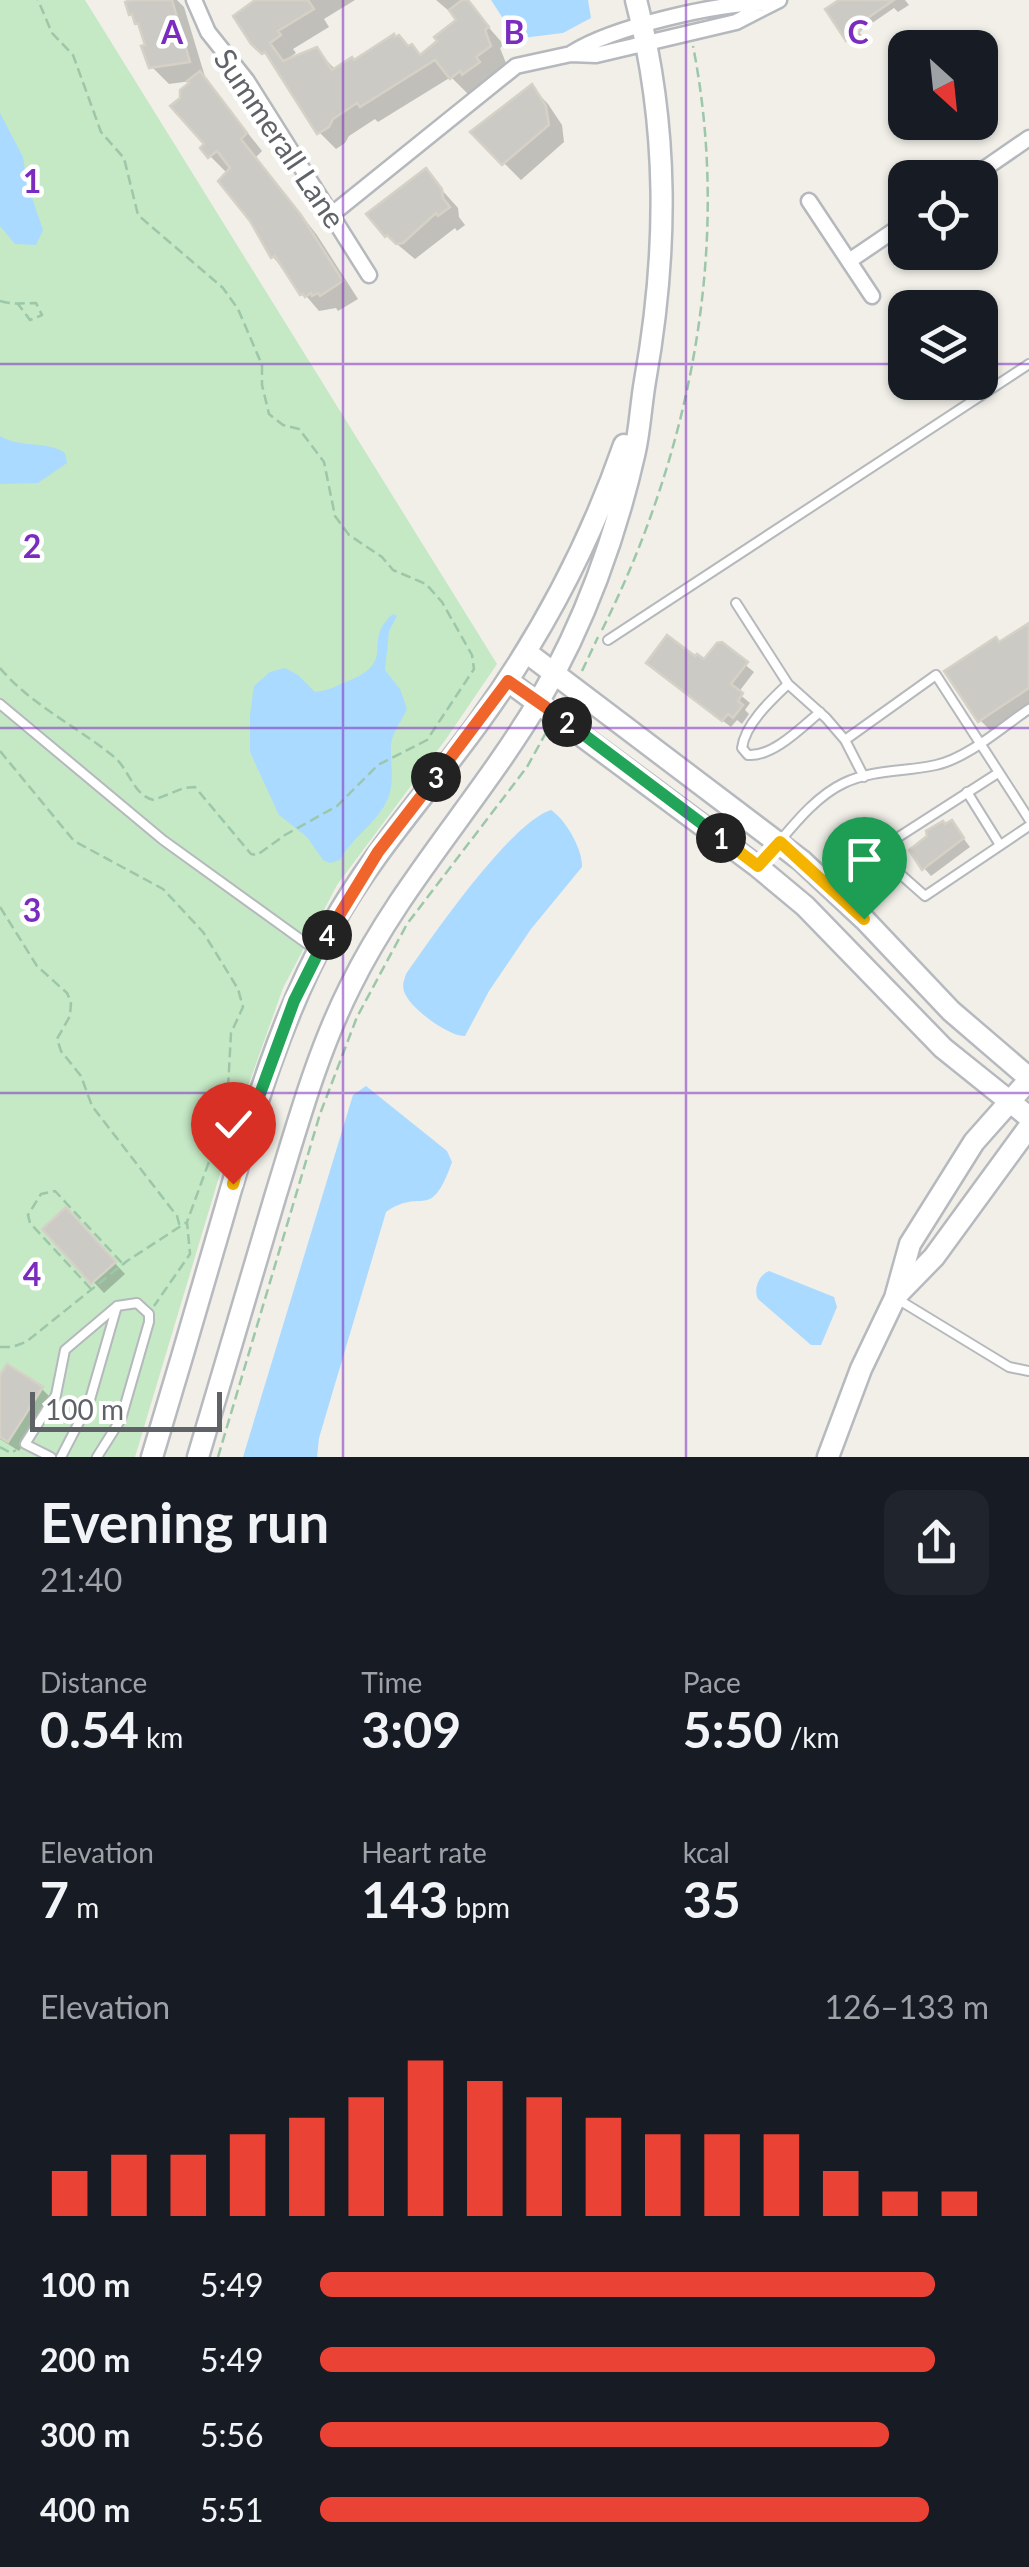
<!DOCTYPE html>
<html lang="en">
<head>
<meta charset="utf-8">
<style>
  :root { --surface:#171b24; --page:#20242c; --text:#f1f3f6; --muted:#9ea1a6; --accent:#ea4335 }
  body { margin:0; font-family:Lato,sans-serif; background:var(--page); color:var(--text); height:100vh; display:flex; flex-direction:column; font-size:38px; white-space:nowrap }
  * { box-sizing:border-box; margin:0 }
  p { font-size:32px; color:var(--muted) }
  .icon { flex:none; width:55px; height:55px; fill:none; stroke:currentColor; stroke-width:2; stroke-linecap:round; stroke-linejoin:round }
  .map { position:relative; height:1457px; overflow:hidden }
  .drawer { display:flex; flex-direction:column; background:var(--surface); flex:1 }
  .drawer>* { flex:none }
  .needle { width:65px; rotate:153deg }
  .buttons { position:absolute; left:888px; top:30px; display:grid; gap:20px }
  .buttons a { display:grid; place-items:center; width:110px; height:110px; border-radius:20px; background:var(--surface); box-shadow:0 2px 8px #0004; font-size:50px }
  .scale { position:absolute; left:30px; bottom:25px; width:192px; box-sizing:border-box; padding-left:10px; border:5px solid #5f6368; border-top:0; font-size:28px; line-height:35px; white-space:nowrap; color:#5f6368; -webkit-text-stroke:8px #fff; paint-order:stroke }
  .pin { position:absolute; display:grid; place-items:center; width:85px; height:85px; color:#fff; margin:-102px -42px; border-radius:50% 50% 50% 0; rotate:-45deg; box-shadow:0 0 10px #0007 }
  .pin .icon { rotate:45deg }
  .km { position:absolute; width:50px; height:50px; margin:-25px; border-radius:50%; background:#222; color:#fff; font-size:28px; line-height:50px; text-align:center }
  .round { display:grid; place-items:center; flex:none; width:105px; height:105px; border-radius:20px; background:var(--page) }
  .headline { display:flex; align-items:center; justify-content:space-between; height:170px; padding:0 40px }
  h1 { font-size:55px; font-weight:700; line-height:75px }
  .figures { display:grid; grid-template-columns:repeat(3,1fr); gap:15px; height:170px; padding:10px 40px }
  .figures div { display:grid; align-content:center }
  .figures b { font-size:50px; font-weight:700 }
  .figures small { font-size:28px; font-weight:400 }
  .figures p { font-size:28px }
  .chart { height:280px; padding:20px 40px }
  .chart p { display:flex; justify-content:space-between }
  .chart svg { width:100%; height:180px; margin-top:10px; stroke:var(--accent); stroke-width:6 }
  ul { padding:0 40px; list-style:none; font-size:32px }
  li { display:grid; grid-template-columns:160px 120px 1fr; align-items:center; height:75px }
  li i { height:25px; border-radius:12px; background:var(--accent) }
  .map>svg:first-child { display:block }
  .green { fill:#c5e8c5 }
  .water { fill:#aadaff }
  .shadow { fill:#0003 }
  .building { fill:#cccac5; stroke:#d6d1c6; stroke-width:2.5 }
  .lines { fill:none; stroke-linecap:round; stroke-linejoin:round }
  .lane-casing { stroke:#b5b8bc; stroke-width:12 }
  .street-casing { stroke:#b5b8bc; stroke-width:19 }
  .secondary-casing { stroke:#b6babf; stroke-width:25 }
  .path { stroke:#9cc7a9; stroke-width:2.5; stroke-dasharray:10 5; stroke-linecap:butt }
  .lane { stroke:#fff; stroke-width:8 }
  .street { stroke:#fff; stroke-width:14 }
  .secondary { stroke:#fff; stroke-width:20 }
  .split-1-casing { stroke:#fff; stroke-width:20 }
  .split-2-casing { stroke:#fff; stroke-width:20 }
  .split-3-casing { stroke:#fff; stroke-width:20 }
  .split-4-casing { stroke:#fff; stroke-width:20 }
  .split-5-casing { stroke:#fff; stroke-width:20 }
  .split-6-casing { stroke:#fff; stroke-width:20 }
  .split-1 { stroke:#f5b400; stroke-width:12 }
  .split-2 { stroke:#22a559; stroke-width:12 }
  .split-3 { stroke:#f0652b; stroke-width:12 }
  .split-4 { stroke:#f0652b; stroke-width:12 }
  .split-5 { stroke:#22a559; stroke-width:12 }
  .split-6 { stroke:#f5b400; stroke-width:12 }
  .grid { fill:none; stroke:#7b2cbf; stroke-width:2.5; stroke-opacity:0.55 }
  .labels { text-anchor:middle; stroke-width:9; stroke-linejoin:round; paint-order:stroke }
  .street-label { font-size:30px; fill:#5f6368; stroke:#fff }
  .grid-label { font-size:32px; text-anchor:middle; font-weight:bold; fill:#7b2cbf; stroke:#fff; stroke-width:9; stroke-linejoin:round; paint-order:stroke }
</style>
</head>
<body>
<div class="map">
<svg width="1029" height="1457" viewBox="0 0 1029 1457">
  <rect width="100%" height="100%" fill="#f1efe8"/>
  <path class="green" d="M0,0H85L497,664L446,739L337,885L283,988L237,1117L135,1457H0Z"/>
  <path class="water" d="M491,0H588L591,18L563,33L522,38L513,34Z
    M0,113L23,157L27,183L43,230L36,245L15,244L0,226Z
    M0,436C22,449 46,440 65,453L67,463L38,483L0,484Z
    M393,614L397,616L389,631L385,670L400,689L407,709C402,720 393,732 391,744C390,761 395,782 388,798C378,823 352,837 340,860L330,863L323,860L307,837L279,815L250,752V715L254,686L270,672L285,668L298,675L315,692C327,691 336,686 346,682C400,661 360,642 393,614Z
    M551,810C566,820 583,850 582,867L531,929L489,991L465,1036C449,1037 408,1007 404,991C402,984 404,981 406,974C432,937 510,823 551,810Z
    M366,1086L447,1151L452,1162C430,1224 423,1186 386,1212L319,1438L317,1457H243L353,1095Z
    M769,1271L834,1297L837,1307L821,1345H811L758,1299C753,1289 759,1275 769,1271Z"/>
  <path class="shadow" d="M138,0H177L184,7L206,80L262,151L256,157L317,235L358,299L338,311L336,308L319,311L273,257L228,174L210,156L198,80L169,84L152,67L142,28L138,23Z
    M260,0H355L324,19L329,27L293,49L296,53L284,61L316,50L336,70L409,48L421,57L460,20L451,9L449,11L436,0H465L504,45L500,48L506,63L491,75L494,80L481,90L478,87L468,94L451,77L378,122L375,119L349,136L345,143L336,149L319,132L278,67L253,42Z
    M843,0H905L909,5L898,12L894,8L859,32L863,37L853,44L848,39Z
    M532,87L548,104L562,125L564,142L521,180L473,132Z
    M425,171L458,208L459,217L465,225L457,231L455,228L415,259L386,235Z
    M1029,626V706L991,731L980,720L1000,645Z
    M721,645L754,672L738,693L750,703L745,710L749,714L742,724L737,720L731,727L657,671L704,663Z
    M952,823L970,847L931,876L924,868L945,827Z
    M77,1222L125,1274L104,1293L45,1230Z
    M0,1380L42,1389L53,1400L19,1451L0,1439Z"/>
  <path class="building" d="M131,0H172L190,62L149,68L141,46L145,45L138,23L135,24L132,14L129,15L125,2Z
    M255,0H308L314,9L278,31L281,35L270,43L283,61L317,47L332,70L352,57L354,60L394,34L395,37L399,35L408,46L412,44L420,55L437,41L434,37L456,20L449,10L462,0H468L489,27L485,30L491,46L476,57L480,62L462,75L460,71L450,79L435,60L360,107L357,103L333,119L329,127L317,134L265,52L262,54L251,44L233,16Z
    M839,0H894L856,26L860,31L846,41L825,9Z
    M200,71L247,133L241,139L301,215L343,281L320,296L318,293L312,296L311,293L305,297L303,294L300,295L275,256L271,258L250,221L218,181L230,168L217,151L208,158L200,148L204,144L170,106L180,98V90L189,83L187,81Z
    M532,84L546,106L549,125L502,165L470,132Z
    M426,168L442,189L443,198L450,207L438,216L436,213L403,243L396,244L387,235L385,237L366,214Z
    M1029,623V688L978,722L944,671L996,637L999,642Z
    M667,635L695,656L697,654L704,659L717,643L722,642L748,662L731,684L743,693L738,701L743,705L733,718L728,714L722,721L646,663Z
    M952,820L964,838L922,870L909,850L927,836L926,831L943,821L945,824Z
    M66,1207L116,1262L91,1284L42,1229Z
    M7,1364L43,1387L8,1442L0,1437V1375Z"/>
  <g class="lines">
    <defs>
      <path id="lane" d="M736,603L788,684L826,718L845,740
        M608,640L1029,364
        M788,684C771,700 745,724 742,748L748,755C773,757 802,727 820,712
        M0,704L163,840L314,949
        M998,773L883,847L890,865L925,896L1029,826
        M864,777L845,740L936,675L1029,819
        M967,792L1000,845
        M760,864C785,837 810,799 844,783C874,769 905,772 936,765C968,758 1002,727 1029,709
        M899,1300L1009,1367L1029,1371
        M51,1457L25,1444L56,1395L65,1350L117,1306L89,1403L61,1457
        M97,1457L121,1419L149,1322V1314L137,1303L117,1306"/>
      <path id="street" d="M194,0L208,32L247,81L369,275
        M572,53C613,27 717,3 766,3
        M971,178L1029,138
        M809,201L872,296
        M331,215L516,66L571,54L596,55L736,22L779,0
        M849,261L905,223"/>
      <path id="secondary" d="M526,652L802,861L864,919L951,1011L1029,1078
        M508,681L757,866L805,906L943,1048L1029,1117
        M896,1296L934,1257L1029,1127
        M152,1457C177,1375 201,1292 225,1210C253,1113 281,1016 331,927C373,851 431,789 481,719C542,634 590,543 624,445
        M198,1457C224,1369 250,1281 276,1194C298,1123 317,1053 350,987C401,883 481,799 540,699C584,624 616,536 635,451C640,428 641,404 645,381C668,252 669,127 636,0
        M828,1457L861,1369L895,1298L910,1244L974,1142L1029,1080"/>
    </defs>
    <use href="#lane" class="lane-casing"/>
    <use href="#street" class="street-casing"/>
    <use href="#secondary" class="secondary-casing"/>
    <path class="path" d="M0,301C13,305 24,303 36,303L42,315L30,320L18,304
      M602,630C691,452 732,244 693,46
      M0,668C30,704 76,726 113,756C129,768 133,796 154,800L184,788L195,787L251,854L257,855L285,835L337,806L378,765L427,740L474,669L472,655L442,602L426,584L393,570L382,557L349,535L335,516L324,462L299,429L283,425L269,414L262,385V365L238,309L223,288L138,215L124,158L101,132L73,55L52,33L38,0
      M582,671L598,637
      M0,751L74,841L163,889L203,932L238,989L243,1007L231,1033L228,1088L230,1118L218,1137L187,1222
      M0,907L37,966L67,993L71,1002L70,1016L57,1039L61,1051L81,1076L92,1106L177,1216L180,1227
      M91,1289L30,1223L28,1215L41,1194L55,1191L122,1263
      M0,1347H12L26,1342L127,1261L187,1222L190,1254L154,1306
      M0,1447L11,1453L16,1450
      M218,1457L320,1114L357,1017L407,924L527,767L548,729"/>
    <use href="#lane" class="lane"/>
    <use href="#street" class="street"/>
    <use href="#secondary" class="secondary"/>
  </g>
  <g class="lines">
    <defs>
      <path id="split-1" d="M721,838L758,866L780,842L864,919"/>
      <path id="split-2" d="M567,722L721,838"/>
      <path id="split-3" d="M436,777L508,681L567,722"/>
      <path id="split-4" d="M327,935L378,852L436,777"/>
      <path id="split-5" d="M253,1113L294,1001L327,935"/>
      <path id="split-6" d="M233,1184L253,1113"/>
    </defs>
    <use href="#split-1" class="split-1-casing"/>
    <use href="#split-2" class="split-2-casing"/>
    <use href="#split-3" class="split-3-casing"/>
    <use href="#split-4" class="split-4-casing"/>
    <use href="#split-5" class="split-5-casing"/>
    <use href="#split-6" class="split-6-casing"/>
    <use href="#split-1" class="split-1"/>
    <use href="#split-2" class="split-2"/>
    <use href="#split-3" class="split-3"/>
    <use href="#split-4" class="split-4"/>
    <use href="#split-5" class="split-5"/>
    <use href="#split-6" class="split-6"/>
  </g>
  <path class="grid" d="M343,0V1457M686,0V1457M0,364H905M980,364H1029M0,728H1029M0,1093H1029"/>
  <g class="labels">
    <g class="street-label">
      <text transform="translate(279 139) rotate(56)" y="10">Summerall Lane</text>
    </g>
  </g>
  <g class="grid-label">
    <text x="172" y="44">A</text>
    <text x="514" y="44">B</text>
    <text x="858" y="44">C</text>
    <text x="32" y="193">1</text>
    <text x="32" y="558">2</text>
    <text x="32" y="922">3</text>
    <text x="32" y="1286">4</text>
  </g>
</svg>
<div class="buttons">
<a><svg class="needle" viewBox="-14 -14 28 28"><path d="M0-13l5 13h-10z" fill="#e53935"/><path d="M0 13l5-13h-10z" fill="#9ea1a6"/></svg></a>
<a><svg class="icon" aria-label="locate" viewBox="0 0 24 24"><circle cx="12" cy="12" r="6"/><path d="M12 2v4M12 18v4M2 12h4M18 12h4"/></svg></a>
<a><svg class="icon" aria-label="layers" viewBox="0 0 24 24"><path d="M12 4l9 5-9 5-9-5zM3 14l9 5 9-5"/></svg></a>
</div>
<div class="scale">100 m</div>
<div class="pin" style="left:864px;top:919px;background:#1e9e55"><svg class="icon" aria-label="arrive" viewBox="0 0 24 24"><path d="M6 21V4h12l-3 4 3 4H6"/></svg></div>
<div class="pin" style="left:233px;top:1184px;background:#d93025"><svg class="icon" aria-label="check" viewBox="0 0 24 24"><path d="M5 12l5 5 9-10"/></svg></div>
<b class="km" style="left:721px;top:838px">1</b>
<b class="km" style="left:567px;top:722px">2</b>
<b class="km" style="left:436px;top:777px">3</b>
<b class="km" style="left:327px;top:935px">4</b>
</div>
<section class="drawer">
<div class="headline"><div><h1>Evening run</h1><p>21:40</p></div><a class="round"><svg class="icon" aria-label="share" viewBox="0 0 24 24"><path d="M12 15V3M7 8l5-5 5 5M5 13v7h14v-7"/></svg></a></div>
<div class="figures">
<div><p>Distance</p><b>0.54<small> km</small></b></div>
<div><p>Time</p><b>3:09</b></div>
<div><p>Pace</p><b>5:50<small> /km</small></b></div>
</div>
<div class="figures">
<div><p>Elevation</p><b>7<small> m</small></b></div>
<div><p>Heart rate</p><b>143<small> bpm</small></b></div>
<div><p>kcal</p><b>35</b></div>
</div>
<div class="chart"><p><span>Elevation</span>126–133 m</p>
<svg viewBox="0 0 160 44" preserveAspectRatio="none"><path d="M5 44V33M15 44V29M25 44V29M35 44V24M45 44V20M55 44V15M65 44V6M75 44V11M85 44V15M95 44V20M105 44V24M115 44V24M125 44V24M135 44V33M145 44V38M155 44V38"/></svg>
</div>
<ul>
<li><b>100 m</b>5:49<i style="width:92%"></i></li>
<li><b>200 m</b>5:49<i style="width:92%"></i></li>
<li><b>300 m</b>5:56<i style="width:85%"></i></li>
<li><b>400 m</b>5:51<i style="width:91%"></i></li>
</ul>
</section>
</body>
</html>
